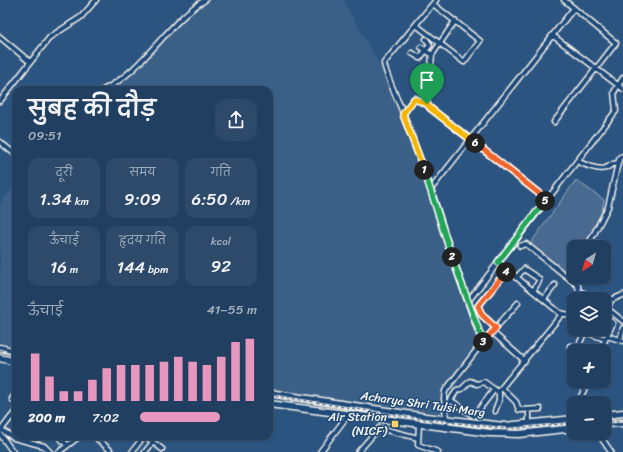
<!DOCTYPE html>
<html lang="hi">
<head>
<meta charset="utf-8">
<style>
  :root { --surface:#213f61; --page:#2d4a6a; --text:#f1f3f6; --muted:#a2afbd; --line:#3e5876; --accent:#e797bd }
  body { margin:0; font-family:Sriracha,"Playpen Sans Deva",sans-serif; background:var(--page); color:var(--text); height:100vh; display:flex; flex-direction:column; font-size:15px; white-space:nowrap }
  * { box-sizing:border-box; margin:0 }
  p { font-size:13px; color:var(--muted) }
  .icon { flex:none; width:22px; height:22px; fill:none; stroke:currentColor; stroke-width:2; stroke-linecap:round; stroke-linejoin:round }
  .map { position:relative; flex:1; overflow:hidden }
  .sheet { position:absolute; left:12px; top:86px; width:261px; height:354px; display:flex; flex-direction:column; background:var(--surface); border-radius:12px; box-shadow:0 1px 3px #0004,0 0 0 1px var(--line) }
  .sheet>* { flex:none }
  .needle { width:26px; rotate:217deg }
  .tools { position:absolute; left:567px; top:240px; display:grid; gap:8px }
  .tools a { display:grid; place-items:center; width:44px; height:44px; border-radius:8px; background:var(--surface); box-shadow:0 1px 3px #0004,0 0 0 1px var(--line); font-size:20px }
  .pin { position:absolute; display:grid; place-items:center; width:34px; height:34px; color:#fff; margin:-41px -17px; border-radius:50% 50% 50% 0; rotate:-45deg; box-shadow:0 0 4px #0007 }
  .pin .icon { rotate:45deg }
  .km { position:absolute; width:20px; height:20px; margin:-10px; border-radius:50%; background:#222; color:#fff; font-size:11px; line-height:20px; text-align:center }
  .round { display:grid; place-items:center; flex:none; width:42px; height:42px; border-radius:12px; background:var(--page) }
  .head { display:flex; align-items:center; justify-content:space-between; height:68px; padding:0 16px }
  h1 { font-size:22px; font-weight:600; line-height:30px }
  .figures { display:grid; grid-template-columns:repeat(3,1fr); gap:6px; height:68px; padding:4px 16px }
  .figures div { display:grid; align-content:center; border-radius:10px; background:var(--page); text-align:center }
  .figures b { font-size:17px; font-weight:600 }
  .figures small { font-size:11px; font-weight:400 }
  .figures p { font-size:11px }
  .chart { height:112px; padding:8px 16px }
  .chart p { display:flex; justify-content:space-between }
  .chart svg { width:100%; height:72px; margin-top:4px; stroke:var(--accent); stroke-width:6 }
  ul { padding:0 16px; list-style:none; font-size:13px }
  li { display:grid; grid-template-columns:64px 48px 1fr; align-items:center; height:30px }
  li i { height:10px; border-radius:5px; background:var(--accent) }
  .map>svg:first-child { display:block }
  .built { fill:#3b6088 }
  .green { fill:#496b90; stroke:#9eaebc }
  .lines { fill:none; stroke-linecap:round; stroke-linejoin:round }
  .minor-casing { stroke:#f4f1e8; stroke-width:7 }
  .highway-casing { stroke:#f4f1e8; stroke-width:9 }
  .minor { stroke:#1f4a7a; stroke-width:4 }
  .highway { stroke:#1f4a7a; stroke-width:6 }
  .rail-casing { stroke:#f4f1e8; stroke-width:2.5 }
  .rail { stroke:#1f4a7a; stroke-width:1; stroke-dasharray:3; stroke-linecap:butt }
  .split-1-casing { stroke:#fff; stroke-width:8 }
  .split-2-casing { stroke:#fff; stroke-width:8 }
  .split-3-casing { stroke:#fff; stroke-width:8 }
  .split-4-casing { stroke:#fff; stroke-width:8 }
  .split-5-casing { stroke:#fff; stroke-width:8 }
  .split-6-casing { stroke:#fff; stroke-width:8 }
  .split-7-casing { stroke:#fff; stroke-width:8 }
  .split-1 { stroke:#f5b400; stroke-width:5 }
  .split-2 { stroke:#22a559; stroke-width:5 }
  .split-3 { stroke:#22a559; stroke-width:5 }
  .split-4 { stroke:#f0652b; stroke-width:5 }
  .split-5 { stroke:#22a559; stroke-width:5 }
  .split-6 { stroke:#f0652b; stroke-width:5 }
  .split-7 { stroke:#f5b400; stroke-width:5 }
  .poi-dot { fill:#ffd166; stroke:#1f4a7a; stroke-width:1.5 }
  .labels { text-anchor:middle; stroke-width:3; stroke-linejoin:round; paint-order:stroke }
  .street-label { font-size:12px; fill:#f4f1e8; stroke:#1f4a7a }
  .poi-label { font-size:12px; fill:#f4f1e8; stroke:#1f4a7a; text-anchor:end }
</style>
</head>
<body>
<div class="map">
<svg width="623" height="452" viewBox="0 0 623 452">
  <rect width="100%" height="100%" fill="#2c5481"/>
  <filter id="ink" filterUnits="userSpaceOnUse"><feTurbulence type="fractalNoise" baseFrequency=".025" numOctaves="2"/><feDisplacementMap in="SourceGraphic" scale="8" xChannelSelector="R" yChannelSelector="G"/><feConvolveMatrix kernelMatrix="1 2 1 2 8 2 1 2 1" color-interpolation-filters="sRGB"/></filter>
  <g filter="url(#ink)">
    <path class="built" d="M209,0H343L387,78L479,344L441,393L443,414L269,390V90H109L123,82L191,12Z
      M16,183V349L0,345V204Z"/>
    <path class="green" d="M576,180L604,200L602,212L585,247H574V270L571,276L530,244Z"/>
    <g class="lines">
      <defs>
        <path id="minor" d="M416,25L464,62L480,41L433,4
          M552,35L623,89
          M0,37L30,62
          M421,47L432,55
          M412,53L420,58L430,45L426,39
          M103,90C145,70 166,23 205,0
          M0,101L50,37L81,17L96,0
          M427,104L432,55L455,21
          M403,113C400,105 384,70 384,63L436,0
          M554,122L616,43L564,0
          M0,142L16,155
          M577,161C585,165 598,171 606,168C612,165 612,163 618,163L620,157L623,156
          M431,189L574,8
          M520,246L526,244L576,284
          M587,247L608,207L618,163
          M498,262L560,313L574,316
          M576,277L579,291L597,299
          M516,278L524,269L539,279V281L533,291
          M544,299L555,285
          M469,300L616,111L614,92L623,78
          M604,306L623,321
          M607,310L611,300L623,295
          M496,328L482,315L478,306L507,270
          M492,332L525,361
          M585,332L605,339
          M607,336L623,341
          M620,340L623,328
          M482,343L445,236L431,189L404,117V112L415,98L427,104L430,108L546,199
          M570,346L578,347L586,329
          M600,351L613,323L604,318
          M502,388L516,402L519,410L540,409
          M16,393L12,399L16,403
          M450,400L474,416L494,390
          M578,403L588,381
          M446,407L457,390L462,389L470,381L477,384L484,382L498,392L562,314
          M529,410V424
          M495,411L499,400V392
          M419,424L418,445L438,452
          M447,428L444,398L445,391L482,343L518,303
          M0,429L14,438L44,446L50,452
          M1,430L16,411
          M598,433L611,452
          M0,434L13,452
          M58,436L67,445
          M94,436L110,450
          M145,436L162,449
          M59,452L80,436
          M132,452L144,436
          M145,452L153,442
          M320,452L348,415
          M358,452L379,428L418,438"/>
        <path id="highway" d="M0,348L16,352
          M0,358L16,362
          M269,393L426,417L504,426L574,419
          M269,404L490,433L519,434L574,428
          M604,415L623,413
          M604,424L623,423"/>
      </defs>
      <use href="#minor" class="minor-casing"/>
      <use href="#highway" class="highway-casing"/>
      <use href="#minor" class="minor"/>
      <use href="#highway" class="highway"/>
      <defs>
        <path id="rail" d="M0,350L16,355
          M269,395L413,418L509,429L574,423
          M604,423L623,421"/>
      </defs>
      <use href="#rail" class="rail-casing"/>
      <use href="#rail" class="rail"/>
    </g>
  </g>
  <g class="lines" filter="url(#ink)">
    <defs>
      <path id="split-1" d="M424,170L403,114L414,99L427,104"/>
      <path id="split-2" d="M424,170L452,257"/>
      <path id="split-3" d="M452,257L483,342"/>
      <path id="split-4" d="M483,342L496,328L482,315L478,306L506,272"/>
      <path id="split-5" d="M506,272L507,270L498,262L545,201"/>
      <path id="split-6" d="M475,143L546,199L545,201"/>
      <path id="split-7" d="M427,104L430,108L475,143"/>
    </defs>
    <use href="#split-1" class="split-1-casing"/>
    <use href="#split-2" class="split-2-casing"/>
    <use href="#split-3" class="split-3-casing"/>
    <use href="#split-4" class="split-4-casing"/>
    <use href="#split-5" class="split-5-casing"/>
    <use href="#split-6" class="split-6-casing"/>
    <use href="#split-7" class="split-7-casing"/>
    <use href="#split-1" class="split-1"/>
    <use href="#split-2" class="split-2"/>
    <use href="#split-3" class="split-3"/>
    <use href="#split-4" class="split-4"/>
    <use href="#split-5" class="split-5"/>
    <use href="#split-6" class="split-6"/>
    <use href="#split-7" class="split-7"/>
  </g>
  <rect class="poi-dot" x="391" y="420" width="8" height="8" rx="2"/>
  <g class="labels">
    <g class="street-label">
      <text transform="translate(423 404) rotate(8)" y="4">Acharya Shri Tulsi Marg</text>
    </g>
    <g class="poi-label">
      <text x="387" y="421">Air Station<tspan x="387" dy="14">(NICF)</tspan></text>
    </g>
  </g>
</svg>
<div class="tools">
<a><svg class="needle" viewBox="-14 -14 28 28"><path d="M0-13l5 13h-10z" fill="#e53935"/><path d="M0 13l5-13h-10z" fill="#a2afbd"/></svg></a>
<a><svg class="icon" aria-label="layers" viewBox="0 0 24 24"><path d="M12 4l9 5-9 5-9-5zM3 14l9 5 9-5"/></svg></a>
<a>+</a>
<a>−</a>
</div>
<div class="pin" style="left:427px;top:104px;background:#1e9e55"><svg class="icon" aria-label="arrive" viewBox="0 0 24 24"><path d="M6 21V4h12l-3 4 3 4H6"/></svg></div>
<b class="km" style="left:424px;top:170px">1</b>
<b class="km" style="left:452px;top:257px">2</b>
<b class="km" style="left:483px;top:342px">3</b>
<b class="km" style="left:506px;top:272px">4</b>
<b class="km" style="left:545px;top:201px">5</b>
<b class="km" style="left:475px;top:143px">6</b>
<section class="sheet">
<div class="head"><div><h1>सुबह की दौड़</h1><p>09:51</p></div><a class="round"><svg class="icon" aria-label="share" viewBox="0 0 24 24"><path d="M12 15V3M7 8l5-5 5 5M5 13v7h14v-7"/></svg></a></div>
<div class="figures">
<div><p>दूरी</p><b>1.34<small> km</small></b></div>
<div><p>समय</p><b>9:09</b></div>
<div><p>गति</p><b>6:50<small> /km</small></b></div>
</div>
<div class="figures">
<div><p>ऊँचाई</p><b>16<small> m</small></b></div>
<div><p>हृदय गति</p><b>144<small> bpm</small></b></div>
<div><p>kcal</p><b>92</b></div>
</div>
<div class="chart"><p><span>ऊँचाई</span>41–55 m</p>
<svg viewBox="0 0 160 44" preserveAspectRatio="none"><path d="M5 44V15M15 44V29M25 44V38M35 44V38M45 44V31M55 44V24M65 44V22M75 44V22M85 44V22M95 44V20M105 44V17M115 44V20M125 44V22M135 44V17M145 44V8M155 44V6"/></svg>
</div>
<ul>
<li><b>200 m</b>7:02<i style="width:68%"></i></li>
</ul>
</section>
</div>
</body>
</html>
